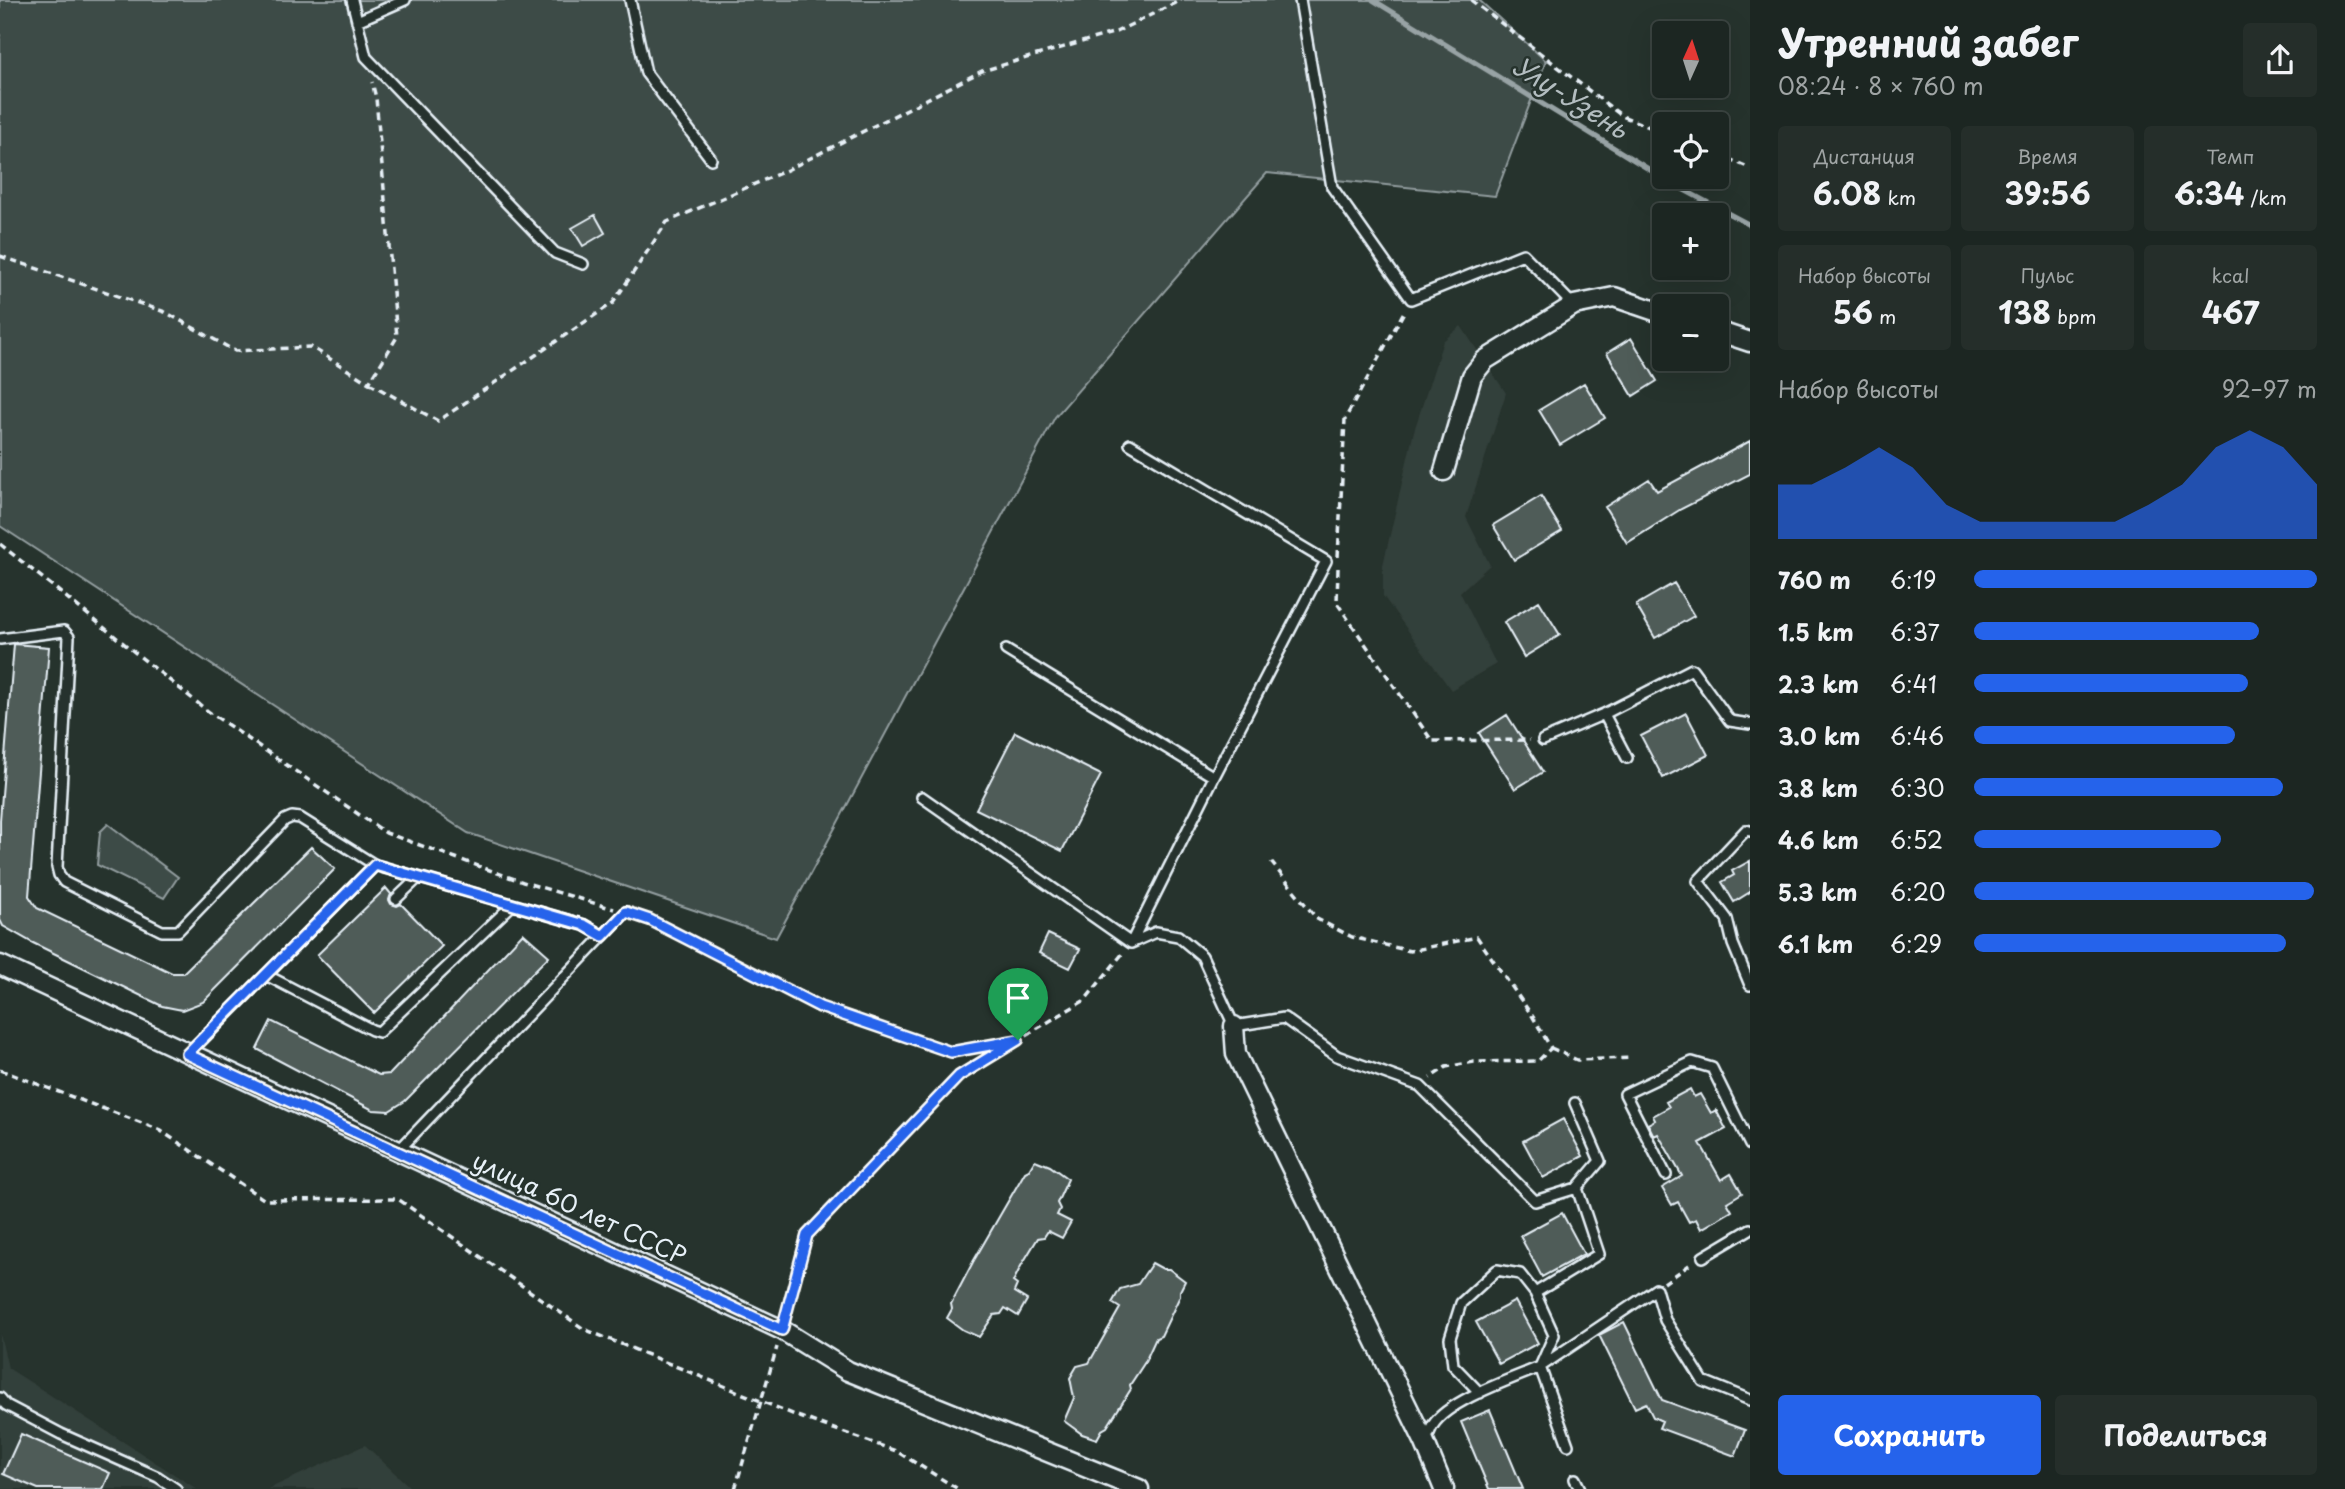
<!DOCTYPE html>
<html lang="ru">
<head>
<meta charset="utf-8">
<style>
  :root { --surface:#1c2622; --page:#252e2a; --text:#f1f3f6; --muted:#a0a5a5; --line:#3a4340; --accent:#2563eb }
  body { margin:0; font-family:"Playpen Sans",sans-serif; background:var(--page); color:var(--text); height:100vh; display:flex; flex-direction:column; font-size:26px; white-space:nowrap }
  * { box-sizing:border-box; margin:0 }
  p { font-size:23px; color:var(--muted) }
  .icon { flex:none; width:38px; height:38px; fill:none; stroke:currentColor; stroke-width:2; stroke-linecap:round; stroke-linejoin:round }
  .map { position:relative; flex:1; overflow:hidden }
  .panel { display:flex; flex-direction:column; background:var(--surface); width:595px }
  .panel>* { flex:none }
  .needle { width:46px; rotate:3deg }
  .buttons { position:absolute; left:1652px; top:21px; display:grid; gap:14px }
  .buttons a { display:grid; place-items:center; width:77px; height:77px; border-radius:7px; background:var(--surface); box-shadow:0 7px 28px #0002,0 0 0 2px var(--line); font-size:35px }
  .pin { position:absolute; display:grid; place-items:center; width:60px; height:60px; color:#fff; margin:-72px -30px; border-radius:50% 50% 50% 0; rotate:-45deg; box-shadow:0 0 7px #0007 }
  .pin .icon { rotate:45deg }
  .round { display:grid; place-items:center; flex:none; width:74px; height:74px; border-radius:7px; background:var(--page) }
  .summary { display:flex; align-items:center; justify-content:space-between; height:119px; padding:0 28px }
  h1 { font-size:38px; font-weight:700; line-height:52px }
  .figures { display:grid; grid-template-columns:repeat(3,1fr); gap:10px; height:119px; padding:7px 28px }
  .figures div { display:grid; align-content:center; border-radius:7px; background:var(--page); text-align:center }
  .figures b { font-size:30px; font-weight:700 }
  .figures small { font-size:19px; font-weight:400 }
  .figures p { font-size:19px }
  .chart { height:196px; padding:14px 28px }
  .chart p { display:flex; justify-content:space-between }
  .chart svg { width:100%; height:126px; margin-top:7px; fill:var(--accent); opacity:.7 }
  .action { display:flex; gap:14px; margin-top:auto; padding:14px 28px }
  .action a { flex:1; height:80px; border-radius:7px; background:var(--accent); color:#fff; font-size:28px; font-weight:700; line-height:80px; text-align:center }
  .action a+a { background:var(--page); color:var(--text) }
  ul { padding:0 28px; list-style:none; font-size:23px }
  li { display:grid; grid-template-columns:112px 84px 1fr; align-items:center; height:52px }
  li i { height:18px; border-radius:9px; background:var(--accent) }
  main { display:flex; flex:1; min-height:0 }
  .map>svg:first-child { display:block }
  .built { fill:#333f3a }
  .green { fill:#3e4b47; stroke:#939ea0; stroke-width:2 }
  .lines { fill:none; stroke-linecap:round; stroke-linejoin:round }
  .stream { stroke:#98a3a5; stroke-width:5 }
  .building { fill:#505c59; stroke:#e8f1f8; stroke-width:2 }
  .service-casing { stroke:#e8f1f8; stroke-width:14 }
  .minor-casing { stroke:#e8f1f8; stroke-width:23 }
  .path { stroke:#e8f1f8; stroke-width:3.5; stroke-dasharray:7 5; stroke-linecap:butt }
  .service { stroke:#26332d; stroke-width:9 }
  .minor { stroke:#26332d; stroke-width:18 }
  .route-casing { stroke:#fff; stroke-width:14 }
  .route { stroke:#2563eb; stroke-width:9 }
  .labels { text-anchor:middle; stroke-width:5; stroke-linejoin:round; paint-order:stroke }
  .street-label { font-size:24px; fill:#e8f1f8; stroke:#26332d }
  .water-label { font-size:26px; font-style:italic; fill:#b3bdc0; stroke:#26332d }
</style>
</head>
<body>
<main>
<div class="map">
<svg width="1750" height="1489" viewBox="0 0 1750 1489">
  <rect width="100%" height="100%" fill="#26332d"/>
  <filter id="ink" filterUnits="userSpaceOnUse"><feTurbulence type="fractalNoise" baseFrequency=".0143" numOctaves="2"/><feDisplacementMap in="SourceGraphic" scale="14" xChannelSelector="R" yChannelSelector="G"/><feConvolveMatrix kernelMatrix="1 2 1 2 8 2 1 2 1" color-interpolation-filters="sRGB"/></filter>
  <g filter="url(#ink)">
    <path class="built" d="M1461,326L1506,393L1466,517L1490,565L1460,592L1496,664L1451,690L1383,596V565L1414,431L1443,341Z
      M0,1334L8,1368L197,1489H0Z
      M365,1445L412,1489H268Z"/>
    <path class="green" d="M0,0H1479L1546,61L1495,196L1267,173L1055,417L776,938L468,833L0,526Z
      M108,824L178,877L164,898L97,865L100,832Z"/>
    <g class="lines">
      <path class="stream" d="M1373,0L1673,184L1750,225"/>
    </g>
    <path class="building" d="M595,215L605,233L583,246L572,228Z
      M1631,338L1657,381L1633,396L1607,353Z
      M1584,383L1605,418L1560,445L1539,410Z
      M1750,441V474L1681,509L1627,543L1605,507L1649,479L1657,491Z
      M1541,496L1562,531L1514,560L1493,525Z
      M1674,583L1694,616L1655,638L1636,605Z
      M1539,601L1560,635L1524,657L1504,622Z
      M14,644L49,647L29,896L37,908L172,973H183L311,847L335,869L203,1002L182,1010L162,1006L33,943L3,926L0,920V820Z
      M1686,713L1708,755L1663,778L1641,736Z
      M1507,715L1543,772L1515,789L1479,733Z
      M1015,732L1101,775L1062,851L976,809Z
      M1750,861V892L1734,902L1722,882L1734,875L1732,871Z
      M386,888L391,894L389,900L391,904L397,906L401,904L442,946L374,1013L317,955Z
      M523,933L549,956L405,1101L389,1111L373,1110L257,1049L271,1021L379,1075L390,1074Z
      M1048,934L1080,949L1070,968L1039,953Z
      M1690,1089L1694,1097L1700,1094L1711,1113L1716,1110L1726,1129L1700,1143L1721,1180L1731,1174L1742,1193L1727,1202L1732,1211L1701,1229L1696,1219L1689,1222L1678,1202L1672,1205L1662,1188L1682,1176L1658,1134L1654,1136L1648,1124L1655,1120L1653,1116L1669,1107L1666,1102Z
      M1563,1119L1583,1156L1543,1178L1523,1141Z
      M1035,1160L1050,1166L1068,1179L1057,1203L1060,1209L1057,1215L1071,1222L1062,1238L1048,1231L1044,1237L1038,1238L1021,1266L1013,1282L1017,1285L1014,1292L1027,1300L1018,1316L1005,1308L1001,1314L994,1315L979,1337L963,1330L947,1318L952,1309L951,1304L973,1262L1025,1172L1029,1170Z
      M1562,1213L1584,1254L1542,1277L1520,1236Z
      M1152,1263L1163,1269H1169L1185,1281L1180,1291V1296L1161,1336L1156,1338L1145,1362L1130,1385L1131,1389L1107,1427L1102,1430L1097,1439L1082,1434L1064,1421L1074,1398L1070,1378L1077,1366L1089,1363L1103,1338L1120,1308L1112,1303L1120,1289L1138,1284Z
      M1515,1301L1538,1343L1499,1364L1476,1322Z
      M1624,1322L1662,1400L1745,1430L1735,1456L1659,1428L1662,1421L1653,1417L1646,1403L1635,1408L1599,1335Z
      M1490,1410L1523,1489H1489L1461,1422Z
      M21,1434L110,1473L103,1489H38L3,1474Z"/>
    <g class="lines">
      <defs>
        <path id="service" d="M352,0L366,57L555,253L583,264
          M630,0L646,73L711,159
          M1300,0L1332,187L1411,299L1523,254L1573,305
          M357,21L405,0
          M1130,444L1326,561L1214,777L1131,943
          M0,639L64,631L69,637L57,867L59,875L64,882L162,931H178L285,820L292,817L300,818L375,865
          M1006,650L1214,777
          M1604,714L1692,669L1730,721L1750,724
          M1543,740L1604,714L1627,758
          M922,797L1131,943
          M1750,831L1746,830L1698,881L1727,919L1733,944L1750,985
          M396,899L418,878
          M1131,943L1156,932L1178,936L1202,956L1234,1026L1284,1018L1337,1056L1420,1086L1535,1201L1577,1188
          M266,975L372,1030L379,1032L512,905
          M189,1053L375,865L584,925L603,936
          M398,1151L626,912
          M1666,1175L1625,1094L1692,1062L1712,1068L1750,1145
          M1703,1257L1750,1229
          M1480,1393L1453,1365L1450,1338L1461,1303L1497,1270L1520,1274L1535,1293
          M0,1398L6,1405L61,1434L158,1477L176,1489
          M1426,1441C1428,1436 1430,1430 1433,1425C1449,1400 1512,1379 1540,1367L1554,1335L1535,1293L1599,1254L1577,1188L1600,1161L1575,1103
          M1568,1445L1540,1367L1656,1289L1665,1320L1703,1381L1750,1400
          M1575,1479L1580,1489"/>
        <path id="minor" d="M1717,331L1750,342
          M1444,471L1472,376L1485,360L1574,305L1614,297L1664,314
          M0,965L782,1330L848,1371L1139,1489
          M1234,1026L1236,1054L1425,1443L1444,1489"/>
      </defs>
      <use href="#service" class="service-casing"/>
      <use href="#minor" class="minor-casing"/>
      <path class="path" d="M1471,0L1622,116L1664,133
        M1717,154L1750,168
        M0,256L165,312L235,351L311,347L369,383L397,337L376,98L372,82
        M369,383L438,421L613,303L667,222L787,170L982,71L1116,32L1181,0
        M0,544L209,712L386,833L523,882L614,909
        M1338,557L1345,419L1405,310
        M1338,568L1337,603L1432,741L1530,740
        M1271,862L1317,919L1352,937L1410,951L1477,937L1533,1017L1551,1048L1538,1061L1474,1062L1446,1067L1430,1078
        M638,916L650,920L820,1007L951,1052L1018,1040L1085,1000L1123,953
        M1551,1048L1577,1060L1632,1058
        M0,1070L158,1129L265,1200L398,1199L584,1329L800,1417L896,1451L958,1489
        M1664,1283L1692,1263
        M786,1312L807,1235L959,1076L1016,1041
        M735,1489L777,1347"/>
      <use href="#service" class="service"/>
      <use href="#minor" class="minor"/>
    </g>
  </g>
  <g class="lines" filter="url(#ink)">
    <defs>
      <path id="route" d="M375,865L584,925L603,936L626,912L650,920L820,1007L951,1052L1018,1040L959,1076L807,1235L782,1330L187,1054Z"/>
    </defs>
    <use href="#route" class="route-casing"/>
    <use href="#route" class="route"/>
  </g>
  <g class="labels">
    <g class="street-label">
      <text transform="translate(579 1209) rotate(25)" y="8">улица 60 лет СССР</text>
    </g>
    <g class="water-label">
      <text transform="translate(1570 98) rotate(32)" y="9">Улу-Узень</text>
    </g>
  </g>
</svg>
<div class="buttons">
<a><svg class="needle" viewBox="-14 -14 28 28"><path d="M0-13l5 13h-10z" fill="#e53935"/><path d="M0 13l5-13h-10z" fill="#a0a5a5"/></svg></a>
<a><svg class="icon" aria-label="locate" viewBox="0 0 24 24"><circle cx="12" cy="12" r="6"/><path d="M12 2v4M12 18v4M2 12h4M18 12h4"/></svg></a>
<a>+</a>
<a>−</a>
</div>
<div class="pin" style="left:1018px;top:1040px;background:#1e9e55"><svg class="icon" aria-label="arrive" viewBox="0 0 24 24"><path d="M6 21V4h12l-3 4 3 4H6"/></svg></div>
</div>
<section class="panel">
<div class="summary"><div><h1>Утренний забег</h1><p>08:24 · 8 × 760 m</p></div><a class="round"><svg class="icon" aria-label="share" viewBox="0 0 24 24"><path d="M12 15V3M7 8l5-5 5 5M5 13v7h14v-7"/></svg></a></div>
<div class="figures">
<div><p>Дистанция</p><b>6.08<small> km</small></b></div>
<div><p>Время</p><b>39:56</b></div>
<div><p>Темп</p><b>6:34<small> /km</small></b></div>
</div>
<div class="figures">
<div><p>Набор высоты</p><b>56<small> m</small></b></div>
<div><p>Пульс</p><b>138<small> bpm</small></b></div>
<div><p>kcal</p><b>467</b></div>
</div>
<div class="chart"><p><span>Набор высоты</span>92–97 m</p>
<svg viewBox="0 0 160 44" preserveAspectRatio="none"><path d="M0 44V25L10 25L20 19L30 12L40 19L50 32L60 38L70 38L80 38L90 38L100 38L110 32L120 25L130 12L140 6L150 12L160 25V44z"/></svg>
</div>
<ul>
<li><b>760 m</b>6:19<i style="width:100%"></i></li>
<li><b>1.5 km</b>6:37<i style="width:83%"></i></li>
<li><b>2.3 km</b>6:41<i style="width:80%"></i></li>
<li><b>3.0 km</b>6:46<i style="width:76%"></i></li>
<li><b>3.8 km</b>6:30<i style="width:90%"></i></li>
<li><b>4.6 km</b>6:52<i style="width:72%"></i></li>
<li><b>5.3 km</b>6:20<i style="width:99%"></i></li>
<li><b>6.1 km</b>6:29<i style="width:91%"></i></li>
</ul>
<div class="action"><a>Сохранить</a><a>Поделиться</a></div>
</section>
</main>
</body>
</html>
